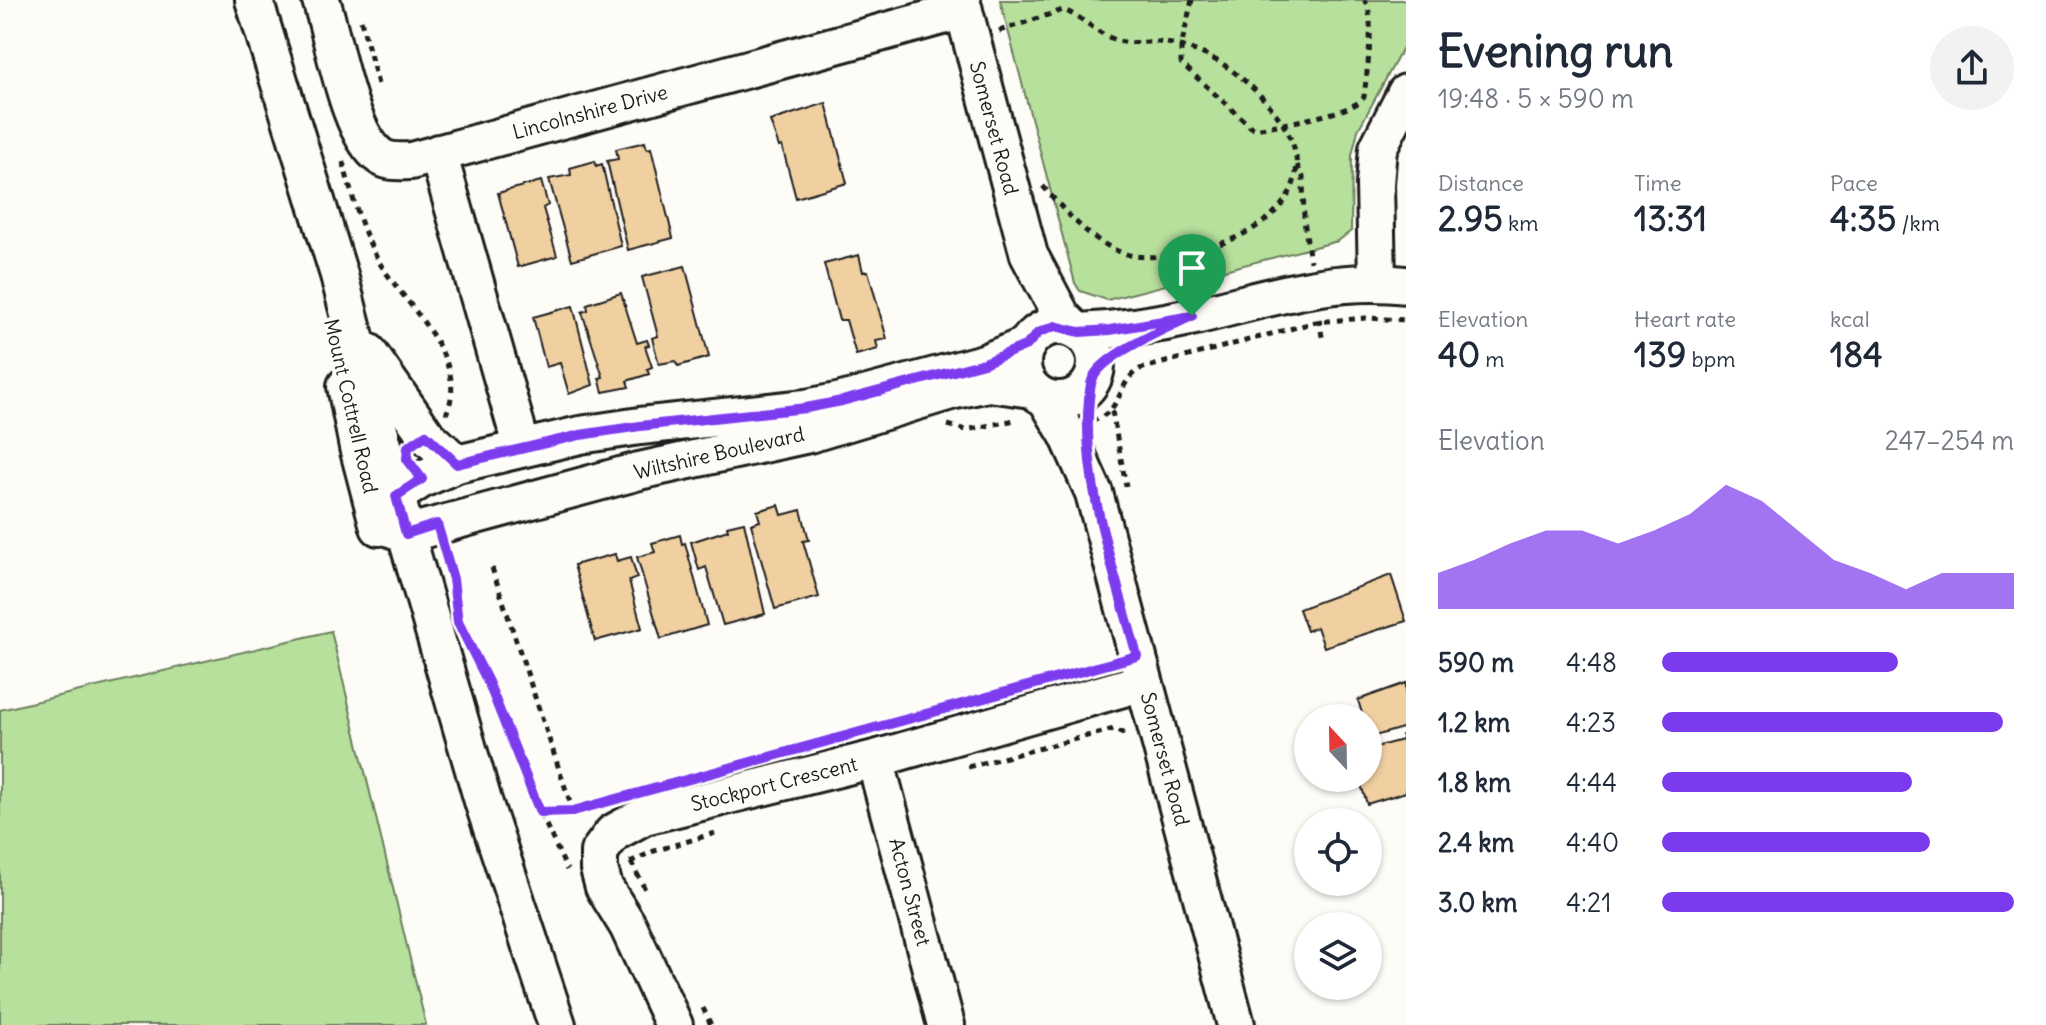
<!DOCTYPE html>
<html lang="en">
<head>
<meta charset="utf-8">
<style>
  :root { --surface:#fff; --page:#f2f2f3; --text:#1f2937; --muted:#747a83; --accent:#7c3aed }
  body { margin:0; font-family:Delius,sans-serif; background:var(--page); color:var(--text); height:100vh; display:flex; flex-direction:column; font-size:30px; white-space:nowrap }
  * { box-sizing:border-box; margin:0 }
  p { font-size:26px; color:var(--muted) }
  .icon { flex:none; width:44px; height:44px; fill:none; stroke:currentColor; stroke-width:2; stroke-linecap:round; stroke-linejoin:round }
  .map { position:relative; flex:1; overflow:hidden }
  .drawer { display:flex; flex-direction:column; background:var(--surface); width:640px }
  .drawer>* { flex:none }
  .needle { width:52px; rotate:338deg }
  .buttons { position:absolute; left:1294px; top:704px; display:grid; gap:16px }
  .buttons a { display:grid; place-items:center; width:88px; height:88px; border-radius:50%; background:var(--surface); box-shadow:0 2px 6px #0004; font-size:40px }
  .pin { position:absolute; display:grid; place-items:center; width:68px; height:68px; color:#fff; margin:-82px -34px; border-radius:50% 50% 50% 0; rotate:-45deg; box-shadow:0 0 8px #0007 }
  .pin .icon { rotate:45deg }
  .round { display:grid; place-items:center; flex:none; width:84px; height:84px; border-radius:42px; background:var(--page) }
  .headline { display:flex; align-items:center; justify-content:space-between; height:136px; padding:0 32px }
  h1 { font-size:44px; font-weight:700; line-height:60px }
  .metrics { display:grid; grid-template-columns:repeat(3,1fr); gap:12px; height:136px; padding:8px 32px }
  .metrics div { display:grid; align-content:center }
  .metrics b { font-size:34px; font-weight:700 }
  .metrics small { font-size:22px; font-weight:400 }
  .metrics p { font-size:22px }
  .chart { height:224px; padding:16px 32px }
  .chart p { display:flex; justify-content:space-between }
  .chart svg { width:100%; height:144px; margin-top:8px; fill:var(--accent); opacity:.7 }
  ul { padding:0 32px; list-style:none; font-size:26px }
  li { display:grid; grid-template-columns:128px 96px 1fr; align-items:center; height:60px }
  li i { height:20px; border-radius:10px; background:var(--accent) }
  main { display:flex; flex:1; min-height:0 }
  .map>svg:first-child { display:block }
  .green { fill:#b7e09c; stroke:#6a7e5c; stroke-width:2 }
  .building { fill:#f0cfa1; stroke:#1c1c1c; stroke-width:2 }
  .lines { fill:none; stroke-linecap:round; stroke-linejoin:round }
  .minor-casing { stroke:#1c1c1c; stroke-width:42 }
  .path { stroke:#1c1c1c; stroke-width:5; stroke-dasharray:6 6; stroke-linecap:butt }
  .minor { stroke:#fdfcf7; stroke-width:36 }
  .route-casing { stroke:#fff; stroke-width:16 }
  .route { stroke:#7c3aed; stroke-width:10 }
  .labels { text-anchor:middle; stroke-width:8; stroke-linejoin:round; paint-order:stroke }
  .street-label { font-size:20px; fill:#1c1c1c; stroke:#fdfcf7 }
</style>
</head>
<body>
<main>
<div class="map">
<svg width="1406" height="1025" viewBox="0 0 1406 1025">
  <rect width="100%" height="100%" fill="#fdfcf7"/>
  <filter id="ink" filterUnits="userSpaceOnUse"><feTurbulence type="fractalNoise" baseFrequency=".0125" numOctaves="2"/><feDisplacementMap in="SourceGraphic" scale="16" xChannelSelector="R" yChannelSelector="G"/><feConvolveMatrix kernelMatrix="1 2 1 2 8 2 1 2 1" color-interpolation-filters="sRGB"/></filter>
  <g filter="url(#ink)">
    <path class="green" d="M1000,0H1406V42L1358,130L1352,155L1351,231L1338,241L1107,300L1080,291L1075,283Z
      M331,631L426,1025H0V710Z"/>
    <path class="building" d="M826,103L847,183L796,198L782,146L779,147L770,121Z
      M645,142L647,149L651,148L673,238L628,250L607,161L618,159L616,149Z
      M595,161L596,166L602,164L621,246L572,260L549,179L571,175L570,168Z
      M541,181L548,205L543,208L557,256L518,267L498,193Z
      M859,255L863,272L868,271L887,339L876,341L878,349L856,355L846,320H839L824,264Z
      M685,266L709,357L678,366L675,361L659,364L652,338L658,336L642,277Z
      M621,293L637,343L647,340L649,345L645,346L652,367L647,369L649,374L627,381L629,387L603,392L599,378L603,377L582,312L588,310L587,304Z
      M573,306L593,385L569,394L560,363L546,367L533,317Z
      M779,505L782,515L801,510L809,540L803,541L819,597L775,609L751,524L760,521L757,511Z
      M744,522L765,614L723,625L706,567L699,570L691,542L728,530L727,526Z
      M680,535L682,544L685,543L707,625L661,639L637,557L655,552L652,543Z
      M615,554L617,561L631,557L637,578L629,581L642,628L595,641L574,565Z
      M1391,575L1406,621L1324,647L1317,627L1307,631L1299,609Z
      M1406,683V727L1368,738V718H1361L1363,717L1358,700Z
      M1406,734V792L1367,804L1359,778H1368V749L1402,740V735Z"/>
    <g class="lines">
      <defs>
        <path id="minor" d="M254,0L339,275L406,534L483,801L557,1025
          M321,0C334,39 348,135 381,157C391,163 400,161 411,161L964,10
          M961,0L1029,255L1062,317L1074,329
          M438,153L516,426L520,449
          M1377,281L1375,184L1378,148L1406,93
          M1022 363a37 37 0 1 1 74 0a37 37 0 1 1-74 0Z
          M1079,332C1118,330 1156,325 1195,316C1266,299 1331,276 1406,285
          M1027,345L984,363L842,401L806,408L640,426L580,435L457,464L422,479L396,496L378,523L406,534L639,471L809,434L951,391L989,383L1032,389
          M368,352L426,435L457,464
          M346,386L358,447L379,527
          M1046,398L1068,435L1094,493L1236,1025
          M875,759L946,1025
          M674,1025L628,926L604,887L599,869V852L613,833L644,816L875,759L1144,682"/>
      </defs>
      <use href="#minor" class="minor-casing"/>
      <path class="path" d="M1192,0L1181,47V63L1251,127L1256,129C1278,124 1355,114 1364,97C1366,76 1377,14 1364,0
        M361,20L378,84
        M999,31L1063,10C1082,16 1097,34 1116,40C1129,45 1144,41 1158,42C1181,44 1208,54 1227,67C1254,86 1291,122 1296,157C1303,214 1233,245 1187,252C1169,255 1144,260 1126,254C1092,243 1065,212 1042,185
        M343,162C352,196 361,229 378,260C402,302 472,360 446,414
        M1297,165L1303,177L1304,220L1310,262
        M1319,319L1323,342
        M1112,411L1126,486
        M1092,421C1124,411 1117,381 1140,369L1316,322L1366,318L1406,320
        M948,425L966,430L1015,420
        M492,568L573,811L599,804
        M476,659L540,812L567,870
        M968,767L1114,729L1128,735
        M540,812L573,811
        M630,862L654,851L719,832
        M631,862L646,891
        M703,1008L711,1025"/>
      <use href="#minor" class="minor"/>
    </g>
  </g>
  <g class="lines" filter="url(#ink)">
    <defs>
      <path id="route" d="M1192,316C1167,328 1107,353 1094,376C1090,382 1090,392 1089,399C1081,483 1116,575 1137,656L573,811L540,812L489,684L458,622L453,579L437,524L406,534L396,496L422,479L407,459L408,447L426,435L457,464L580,435L640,426L806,408L842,401L984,363L1027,345L1038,333L1055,326L1079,332L1110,330Z"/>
    </defs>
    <use href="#route" class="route-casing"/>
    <use href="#route" class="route"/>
  </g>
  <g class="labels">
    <g class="street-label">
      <text transform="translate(590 112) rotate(-15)" y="7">Lincolnshire Drive</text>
      <text transform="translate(994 128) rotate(75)" y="7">Somerset Road</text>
      <text transform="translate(351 406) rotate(77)" y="7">Mount Cottrell Road</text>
      <text transform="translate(719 453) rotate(-13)" y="7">Wiltshire Boulevard</text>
      <text transform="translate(1165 759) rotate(75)" y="7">Somerset Road</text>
      <text transform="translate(774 784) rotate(-14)" y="7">Stockport Crescent</text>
      <text transform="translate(910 892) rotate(75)" y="7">Acton Street</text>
    </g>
  </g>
</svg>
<div class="buttons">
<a><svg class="needle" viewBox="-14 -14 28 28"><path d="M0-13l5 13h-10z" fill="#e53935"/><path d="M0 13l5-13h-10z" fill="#747a83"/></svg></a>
<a><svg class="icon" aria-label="locate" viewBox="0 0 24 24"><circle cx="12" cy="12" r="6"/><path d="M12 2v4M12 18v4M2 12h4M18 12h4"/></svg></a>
<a><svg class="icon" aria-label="layers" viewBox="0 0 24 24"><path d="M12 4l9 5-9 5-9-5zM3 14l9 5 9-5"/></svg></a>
</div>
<div class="pin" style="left:1192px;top:316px;background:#1e9e55"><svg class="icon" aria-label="arrive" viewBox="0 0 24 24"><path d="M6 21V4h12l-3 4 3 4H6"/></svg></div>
</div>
<section class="drawer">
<div class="headline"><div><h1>Evening run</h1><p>19:48 · 5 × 590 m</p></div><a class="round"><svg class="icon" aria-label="share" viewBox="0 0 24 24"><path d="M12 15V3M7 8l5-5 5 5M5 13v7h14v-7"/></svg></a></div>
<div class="metrics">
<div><p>Distance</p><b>2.95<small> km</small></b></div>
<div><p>Time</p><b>13:31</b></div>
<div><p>Pace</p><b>4:35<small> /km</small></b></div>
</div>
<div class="metrics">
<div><p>Elevation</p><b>40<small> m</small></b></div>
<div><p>Heart rate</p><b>139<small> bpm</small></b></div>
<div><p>kcal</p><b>184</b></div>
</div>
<div class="chart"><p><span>Elevation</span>247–254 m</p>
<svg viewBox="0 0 160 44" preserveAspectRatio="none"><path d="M0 44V33L10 29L20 24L30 20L40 20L50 24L60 20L70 15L80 6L90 11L100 20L110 29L120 33L130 38L140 33L150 33L160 33V44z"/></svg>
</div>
<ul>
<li><b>590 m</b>4:48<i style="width:67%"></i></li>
<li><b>1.2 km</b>4:23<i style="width:97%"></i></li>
<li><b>1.8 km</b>4:44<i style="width:71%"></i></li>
<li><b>2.4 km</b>4:40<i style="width:76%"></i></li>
<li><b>3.0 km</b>4:21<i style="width:100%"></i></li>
</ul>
</section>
</main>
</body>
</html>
